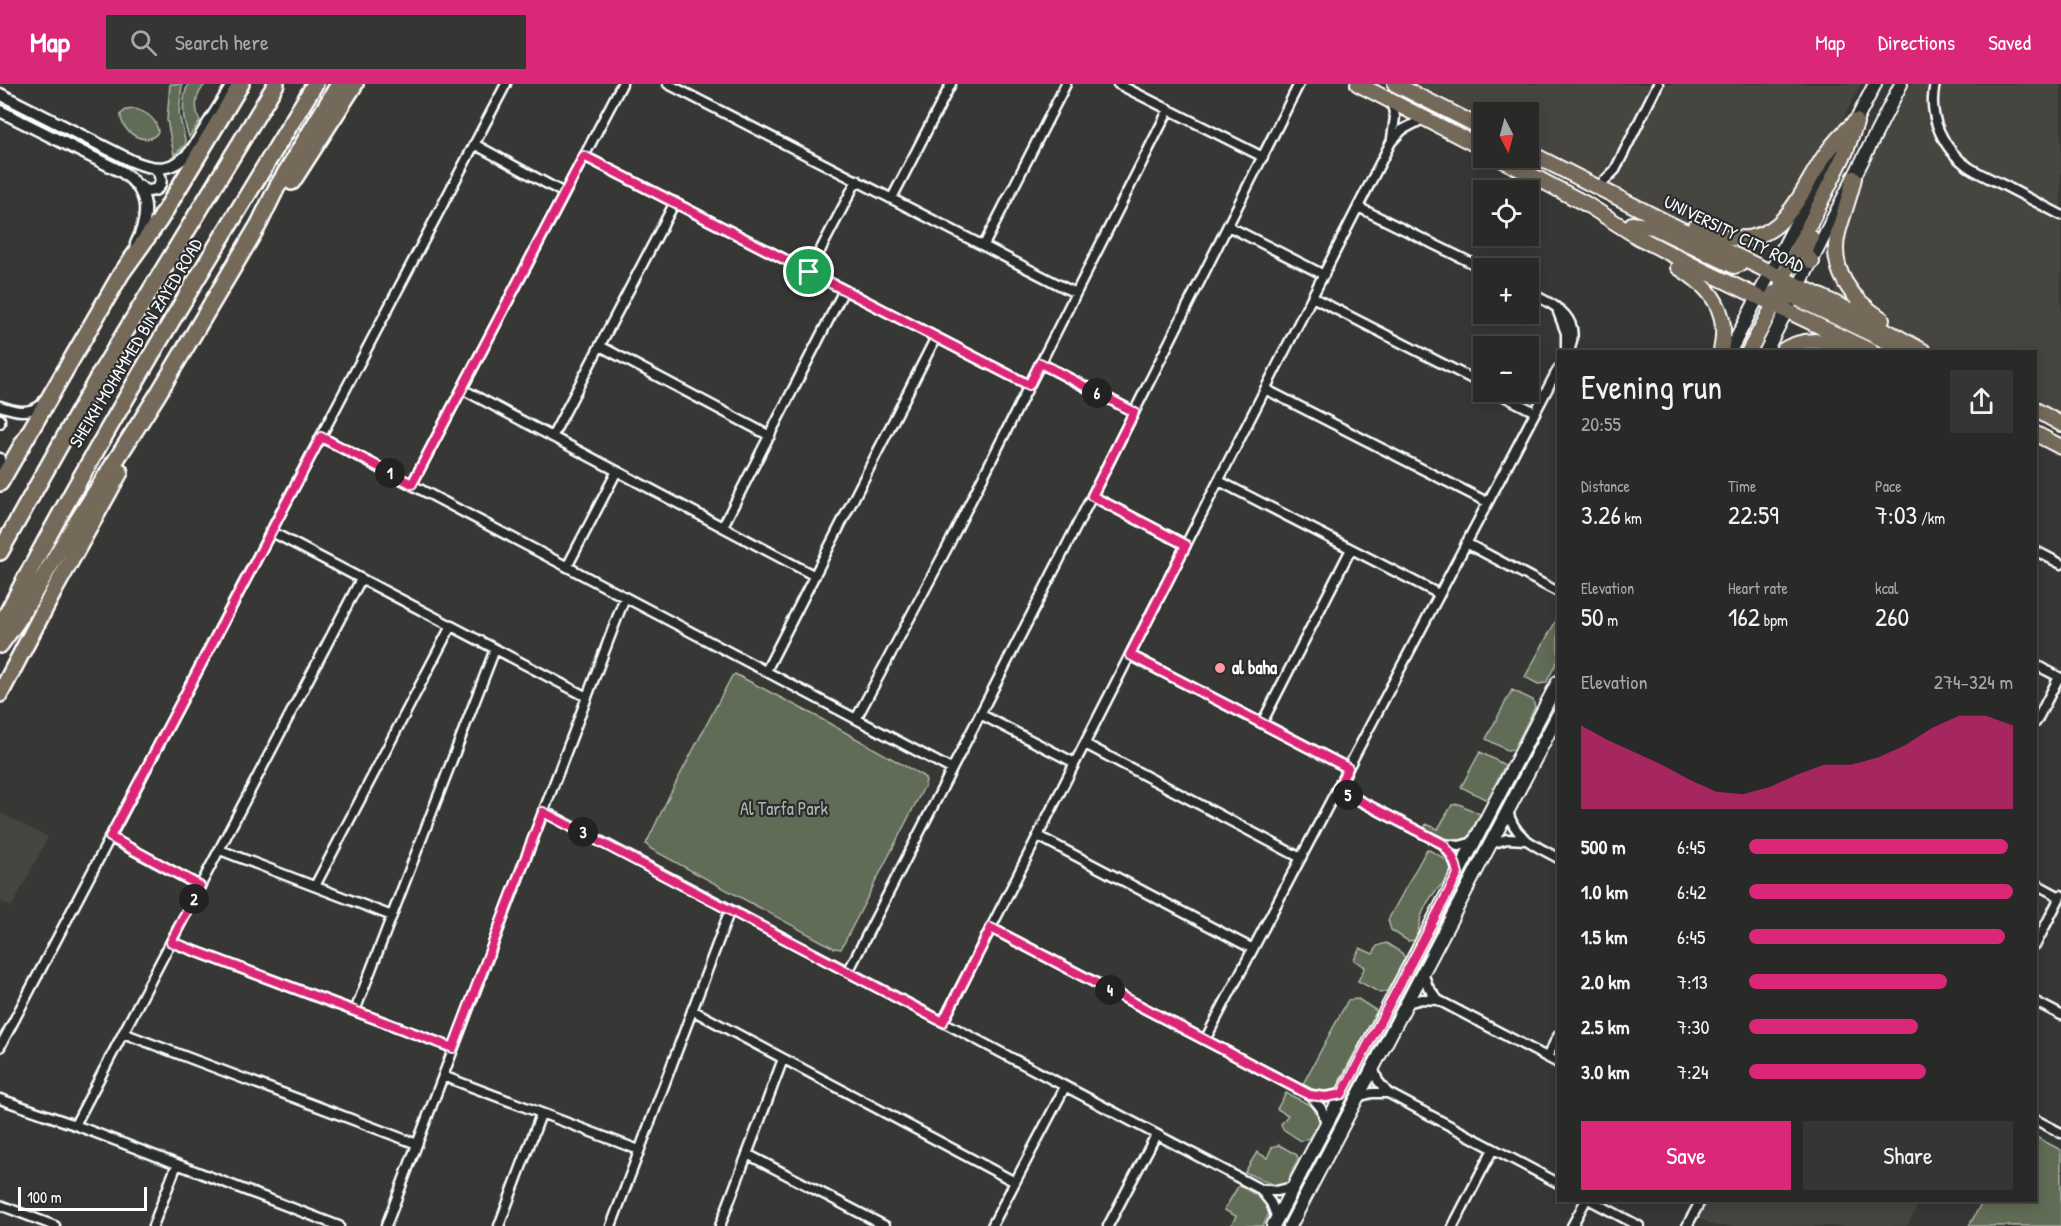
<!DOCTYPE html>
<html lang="en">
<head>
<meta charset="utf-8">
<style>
  :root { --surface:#292a28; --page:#353634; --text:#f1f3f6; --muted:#a5a7a8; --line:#454645; --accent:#db2777 }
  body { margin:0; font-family:"Patrick Hand",sans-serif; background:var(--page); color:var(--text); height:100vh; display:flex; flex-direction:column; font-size:22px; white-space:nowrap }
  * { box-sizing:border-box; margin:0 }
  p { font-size:20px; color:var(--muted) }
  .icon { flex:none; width:33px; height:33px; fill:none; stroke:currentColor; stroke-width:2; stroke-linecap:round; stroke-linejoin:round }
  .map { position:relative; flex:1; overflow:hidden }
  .panel { position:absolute; left:1557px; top:266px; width:480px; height:852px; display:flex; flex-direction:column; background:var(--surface); border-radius:0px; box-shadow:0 3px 15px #0003,0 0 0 2px var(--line) }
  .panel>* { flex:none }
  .needle { width:39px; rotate:174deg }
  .buttons { position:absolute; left:1473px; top:18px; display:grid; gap:12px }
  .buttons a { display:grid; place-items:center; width:66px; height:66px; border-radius:0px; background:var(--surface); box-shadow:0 3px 15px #0003,0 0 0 2px var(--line); font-size:30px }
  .scale { position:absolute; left:18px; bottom:15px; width:129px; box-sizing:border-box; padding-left:6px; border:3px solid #fff; border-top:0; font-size:16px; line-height:21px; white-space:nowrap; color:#fff; -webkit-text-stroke:4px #2a2d2e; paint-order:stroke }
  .pin { position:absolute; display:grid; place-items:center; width:51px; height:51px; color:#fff; margin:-26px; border:3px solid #fff; border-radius:50%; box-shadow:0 2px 6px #0007 }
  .km { position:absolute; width:30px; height:30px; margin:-15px; border-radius:50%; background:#222; color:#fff; font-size:16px; line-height:30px; text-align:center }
  .round { display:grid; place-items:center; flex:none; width:63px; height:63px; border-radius:0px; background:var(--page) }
  .head { display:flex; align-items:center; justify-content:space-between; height:102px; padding:0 24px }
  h1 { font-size:33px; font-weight:600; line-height:45px }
  .figures { display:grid; grid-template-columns:repeat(3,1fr); gap:9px; height:102px; padding:6px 24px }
  .figures div { display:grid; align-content:center }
  .figures b { font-size:26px; font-weight:600 }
  .figures small { font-size:16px; font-weight:400 }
  .figures p { font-size:16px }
  .chart { height:168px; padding:12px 24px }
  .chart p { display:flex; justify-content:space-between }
  .chart svg { width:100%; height:108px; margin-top:6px; fill:var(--accent); opacity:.7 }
  .action { display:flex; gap:12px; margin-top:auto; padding:12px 24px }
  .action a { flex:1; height:69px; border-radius:0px; background:var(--accent); color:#fff; font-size:24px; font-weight:600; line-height:69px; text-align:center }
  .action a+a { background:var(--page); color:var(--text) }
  ul { padding:0 24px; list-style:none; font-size:20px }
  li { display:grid; grid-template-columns:96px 72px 1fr; align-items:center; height:45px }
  li i { height:15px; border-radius:8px; background:var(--accent) }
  header { display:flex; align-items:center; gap:36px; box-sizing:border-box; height:84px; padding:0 30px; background:var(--accent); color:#fff }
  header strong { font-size:28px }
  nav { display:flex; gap:33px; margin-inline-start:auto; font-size:21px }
  .search { width:420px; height:54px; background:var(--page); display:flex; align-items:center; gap:15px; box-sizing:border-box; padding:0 21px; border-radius:0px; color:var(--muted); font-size:22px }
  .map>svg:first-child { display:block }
  .built { fill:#47453f }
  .green { fill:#606c54; stroke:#b0b6aa; stroke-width:1.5 }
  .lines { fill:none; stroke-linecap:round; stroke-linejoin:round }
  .minor-casing { stroke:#fff; stroke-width:13 }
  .tertiary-casing { stroke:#fff; stroke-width:15 }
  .secondary-casing { stroke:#fff; stroke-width:16 }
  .primary-casing { stroke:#fff; stroke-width:18 }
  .motorway-casing { stroke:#fff; stroke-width:20 }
  .minor { stroke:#2a2d2e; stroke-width:8 }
  .tertiary { stroke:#2a2d2e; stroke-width:10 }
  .secondary { stroke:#2a2d2e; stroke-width:12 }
  .primary { stroke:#746a5a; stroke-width:14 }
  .motorway { stroke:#746a5a; stroke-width:15 }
  .route-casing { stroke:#fff; stroke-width:12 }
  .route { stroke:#db2777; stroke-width:8 }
  .poi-dot { fill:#ff9aa2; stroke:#2a2d2e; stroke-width:2 }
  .labels { text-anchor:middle; stroke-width:4.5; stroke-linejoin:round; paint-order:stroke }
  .street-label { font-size:18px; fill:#fff; stroke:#2a2d2e }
  .poi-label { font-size:18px; font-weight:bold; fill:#fff; stroke:#2a2d2e; text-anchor:start }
  .park-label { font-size:18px; fill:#b0b6aa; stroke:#2a2d2e }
</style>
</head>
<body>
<header>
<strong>Map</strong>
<div class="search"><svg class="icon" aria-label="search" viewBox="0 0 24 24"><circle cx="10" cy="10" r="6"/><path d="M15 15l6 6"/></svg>Search here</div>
<nav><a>Map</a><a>Directions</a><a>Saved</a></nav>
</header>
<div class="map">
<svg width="2061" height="1142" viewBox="0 0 2061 1142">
  <rect width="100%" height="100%" fill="#373836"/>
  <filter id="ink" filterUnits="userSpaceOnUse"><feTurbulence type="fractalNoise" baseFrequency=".0167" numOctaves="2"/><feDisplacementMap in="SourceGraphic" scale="12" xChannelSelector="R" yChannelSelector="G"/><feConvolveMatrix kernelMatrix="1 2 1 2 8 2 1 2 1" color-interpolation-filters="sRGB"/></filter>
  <g filter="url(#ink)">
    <path class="built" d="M1418,0H1861L1785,148L1748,161L1706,157L1529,60L1528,28H1484L1483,36Z
      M1904,0H2061V337L2036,324V267H1924L1837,223L1827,140Z
      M0,729L48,753L12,823L0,817Z
      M1708,1116H1921L1907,1142H1715L1699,1134Z"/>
    <path class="green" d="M170,0H182L179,30L186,60L174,71L167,36Z
      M188,0H206C195,10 194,24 200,37L189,53C182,35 181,18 188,0Z
      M135,25C146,28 157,35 158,48C147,65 119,47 121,30L126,26Z
      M1558,533V576L1546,599L1538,600L1525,593Z
      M735,590L816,632L923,692L926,696L925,701L841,865L834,864L651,765L646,760L670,710L732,592Z
      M1512,606L1533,616L1535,623L1514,665L1507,666L1486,655Z
      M1480,668L1505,681L1487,716L1461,703Z
      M1459,720L1480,730L1471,747L1474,750L1471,756L1453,760L1424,745L1426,740L1438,745L1452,721Z
      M1427,765C1440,772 1452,775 1452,791C1438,803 1427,815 1421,833C1419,841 1418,848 1415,856L1408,857L1391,846L1388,836Z
      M1386,859L1402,869L1405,874L1387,907L1380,909L1358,897L1365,883L1354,876L1360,864L1373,870L1377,862Z
      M1358,915L1377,927L1340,996V1003C1326,1014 1317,1008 1303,1000L1348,916Z
      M1286,1009C1302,1018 1321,1021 1320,1043L1315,1044L1310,1054L1301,1057L1283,1045L1281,1040L1288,1031L1277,1025Z
      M2036,1053L2061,1066V1142H1969L1983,1116H2036Z
      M1279,1061L1297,1071L1298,1075L1290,1091L1292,1096C1276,1107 1261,1095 1245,1088L1257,1068L1267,1074L1272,1063Z
      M1239,1101L1264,1116L1269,1129L1263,1142H1231L1236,1132L1224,1126Z"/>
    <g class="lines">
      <defs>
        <path id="minor" d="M668,0L1075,209
          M1118,0L1263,73
          M1935,0C1927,32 1943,66 1970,84C1983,92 1998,98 2011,105C2028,114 2044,122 2061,131
          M1391,17L1395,33L1392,54
          M474,60L564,109
          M584,72L1029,301
          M1598,103L1615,86L1658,0
          M892,114L951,0
          M1358,123L1484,185
          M1228,142L1324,191
          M984,161L1066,0
          M809,188L857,96
          M1528,208C1554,221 1583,232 1569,267
          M1312,213L1484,301
          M1558,228L1566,249V264
          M600,262L770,352
          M1040,279L1134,328
          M462,305L815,492
          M1265,305L1487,418
          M1496,308L1535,328
          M0,322C15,327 28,331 42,320
          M0,335V339
          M321,353L951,685
          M552,353L675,118
          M0,374L3,392
          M1219,397L1439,510
          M412,400L622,0
          M1092,412L1186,461
          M723,442L844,206
          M270,447L587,613
          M1466,459L1558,508
          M2036,467L2061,480
          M567,483L617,387
          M1130,571L1348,684
          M2036,581L2061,594
          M766,587L936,253
          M980,630L1075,679
          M856,635L947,464L1169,25
          M2036,638L2059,593
          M1262,639L1351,465
          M1085,660L1301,774
          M1337,705L1443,760L1459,762L1474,758
          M543,727L1260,1105L1277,1107L1293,1103
          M1508,727C1514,754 1536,762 1558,774
          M1038,752L1253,865
          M109,753L200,802
          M1491,760L1507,755L1525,756
          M1443,761L1454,774L1458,789
          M220,766L392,832
          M2036,800L2060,813
          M315,802L451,542
          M991,844L1310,1011L1326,1013L1342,1010
          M171,858L453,964
          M2036,860L2061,811
          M848,888L1092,412L1299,0
          M1423,888L1428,903L1438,916
          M2036,918L2061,931
          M1407,919L1422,915L1438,916L1558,979
          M692,926L1015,1098
          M355,927L495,565
          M943,938L1391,58L1402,46L1425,34
          M123,949L417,1060
          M1205,956L1558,285
          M0,963L506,0
          M1547,973L1558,952
          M1373,983L1378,997L1388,1009L1558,1099
          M443,992L639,1066
          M1310,1011L1321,1024L1326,1039
          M1357,1013L1372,1009H1388
          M0,1015L75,1041L339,1142
          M2036,1036L2061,1049
          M75,1041L361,495
          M747,1070L885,1142
          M1260,1105L1271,1119L1277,1134
          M1590,1116L1639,1142
          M0,1121L55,1142
          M153,1142L177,1080
          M386,1142L625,513
          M499,1142L541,1030
          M611,1142L730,826
          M720,1142L783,975
          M992,1142L1065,1003
          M1108,1142L1156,1051
          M1453,1142L1493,1065
          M1572,1142L1586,1116
          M1687,1142L1701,1116"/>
        <path id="tertiary" d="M0,10L132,77C156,87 172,88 191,67L233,0
          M0,27L122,88C150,107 150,131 136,160
          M139,102L147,107C162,107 164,95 156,85"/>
        <path id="secondary" d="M1730,267L1812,108L1856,37L1875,0
          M1766,267L1901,0
          M1273,1142L1558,598
          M1290,1142L1558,631"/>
        <path id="primary" d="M1358,0L1484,65
          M1395,0L1484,45
          M1528,68L1670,140L1847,225L1923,267
          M1499,74L1586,120L1638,153L1698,184L1871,267
          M1854,94C1850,113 1843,130 1838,149C1829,186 1852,216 1882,235
          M1632,140L1653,143L1734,182L1740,180L1741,175
          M1694,144C1704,147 1715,152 1725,153C1784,164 1799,109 1825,71C1834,58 1845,47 1856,37
          M1811,153L1805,169L1812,178
          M1678,183C1711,203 1730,227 1721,267
          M1774,209L1794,213L1896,262
          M1786,227L1780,209L1783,194L1846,67L1856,39
          M1749,267L1770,228L1775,214
          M1782,267C1802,253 1824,256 1846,263
          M2036,326L2061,340
          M2036,350L2061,363"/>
        <path id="motorway" d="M292,98L355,0
          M0,399L121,190L159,137L241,0
          M0,468L101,288L276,0
          M0,543C96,357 206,179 315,0
          M0,561L18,536L69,450L158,310L259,140L277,103L339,0
          M0,610L55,505L120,388"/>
      </defs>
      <use href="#minor" class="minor-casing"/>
      <use href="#tertiary" class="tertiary-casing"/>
      <use href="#secondary" class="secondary-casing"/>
      <use href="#primary" class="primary-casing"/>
      <use href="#motorway" class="motorway-casing"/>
      <use href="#minor" class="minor"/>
      <use href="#tertiary" class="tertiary"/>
      <use href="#secondary" class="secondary"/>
      <use href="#primary" class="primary"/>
      <use href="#motorway" class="motorway"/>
    </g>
  </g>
  <g class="lines" filter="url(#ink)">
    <defs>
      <path id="route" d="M584,72L1029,301L1040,279L1134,328L1092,412L1186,461L1130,571L1348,684L1337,705L1443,760C1452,770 1456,778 1458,790L1342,1010L1326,1013L1310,1011L991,844L943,938L543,728L453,964L171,858L200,802L110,753L321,353L412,400Z"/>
    </defs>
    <use href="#route" class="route-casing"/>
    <use href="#route" class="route"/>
  </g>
  <circle class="poi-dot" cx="1220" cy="584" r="6"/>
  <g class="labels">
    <g class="street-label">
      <text transform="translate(1734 150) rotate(26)" y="6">UNIVERSITY CITY ROAD</text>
      <text transform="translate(136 259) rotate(-59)" y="6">SHEIKH MOHAMMED BIN ZAYED ROAD</text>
    </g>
    <g class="poi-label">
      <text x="1232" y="590">al baha</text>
    </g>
    <g class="park-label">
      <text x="784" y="731">Al Tarfa Park</text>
    </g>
  </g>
</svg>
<div class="buttons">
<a><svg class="needle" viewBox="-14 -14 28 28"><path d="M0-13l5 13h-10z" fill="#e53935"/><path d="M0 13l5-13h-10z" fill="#a5a7a8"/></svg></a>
<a><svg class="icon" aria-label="locate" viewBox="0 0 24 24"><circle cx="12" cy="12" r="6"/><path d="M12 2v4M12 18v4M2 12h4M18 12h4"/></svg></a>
<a>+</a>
<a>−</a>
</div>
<div class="scale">100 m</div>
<div class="pin" style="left:809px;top:188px;background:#1e9e55"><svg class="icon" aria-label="arrive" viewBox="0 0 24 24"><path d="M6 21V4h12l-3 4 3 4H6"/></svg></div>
<b class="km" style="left:390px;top:389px">1</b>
<b class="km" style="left:194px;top:815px">2</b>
<b class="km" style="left:583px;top:748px">3</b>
<b class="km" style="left:1110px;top:906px">4</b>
<b class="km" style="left:1348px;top:711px">5</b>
<b class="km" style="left:1097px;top:309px">6</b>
<section class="panel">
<div class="head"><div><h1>Evening run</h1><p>20:55</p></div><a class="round"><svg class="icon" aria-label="share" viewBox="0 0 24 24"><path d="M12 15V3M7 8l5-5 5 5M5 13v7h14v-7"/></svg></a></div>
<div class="figures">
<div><p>Distance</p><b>3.26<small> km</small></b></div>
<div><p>Time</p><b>22:59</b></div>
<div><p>Pace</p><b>7:03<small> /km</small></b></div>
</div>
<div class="figures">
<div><p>Elevation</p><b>50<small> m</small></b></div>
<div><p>Heart rate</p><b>162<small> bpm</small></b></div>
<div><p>kcal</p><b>260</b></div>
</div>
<div class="chart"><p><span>Elevation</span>274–324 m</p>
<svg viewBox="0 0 160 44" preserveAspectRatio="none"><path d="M0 44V10L10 16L20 21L30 26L40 32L50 37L60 38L70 35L80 30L90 26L100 26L110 23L120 18L130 11L140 6L150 6L160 10V44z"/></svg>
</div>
<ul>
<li><b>500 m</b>6:45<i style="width:98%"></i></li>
<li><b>1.0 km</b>6:42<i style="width:100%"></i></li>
<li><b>1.5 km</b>6:45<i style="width:97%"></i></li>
<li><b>2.0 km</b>7:13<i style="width:75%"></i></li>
<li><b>2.5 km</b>7:30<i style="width:64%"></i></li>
<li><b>3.0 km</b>7:24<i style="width:67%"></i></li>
</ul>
<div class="action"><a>Save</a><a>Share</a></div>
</section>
</div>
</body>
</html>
